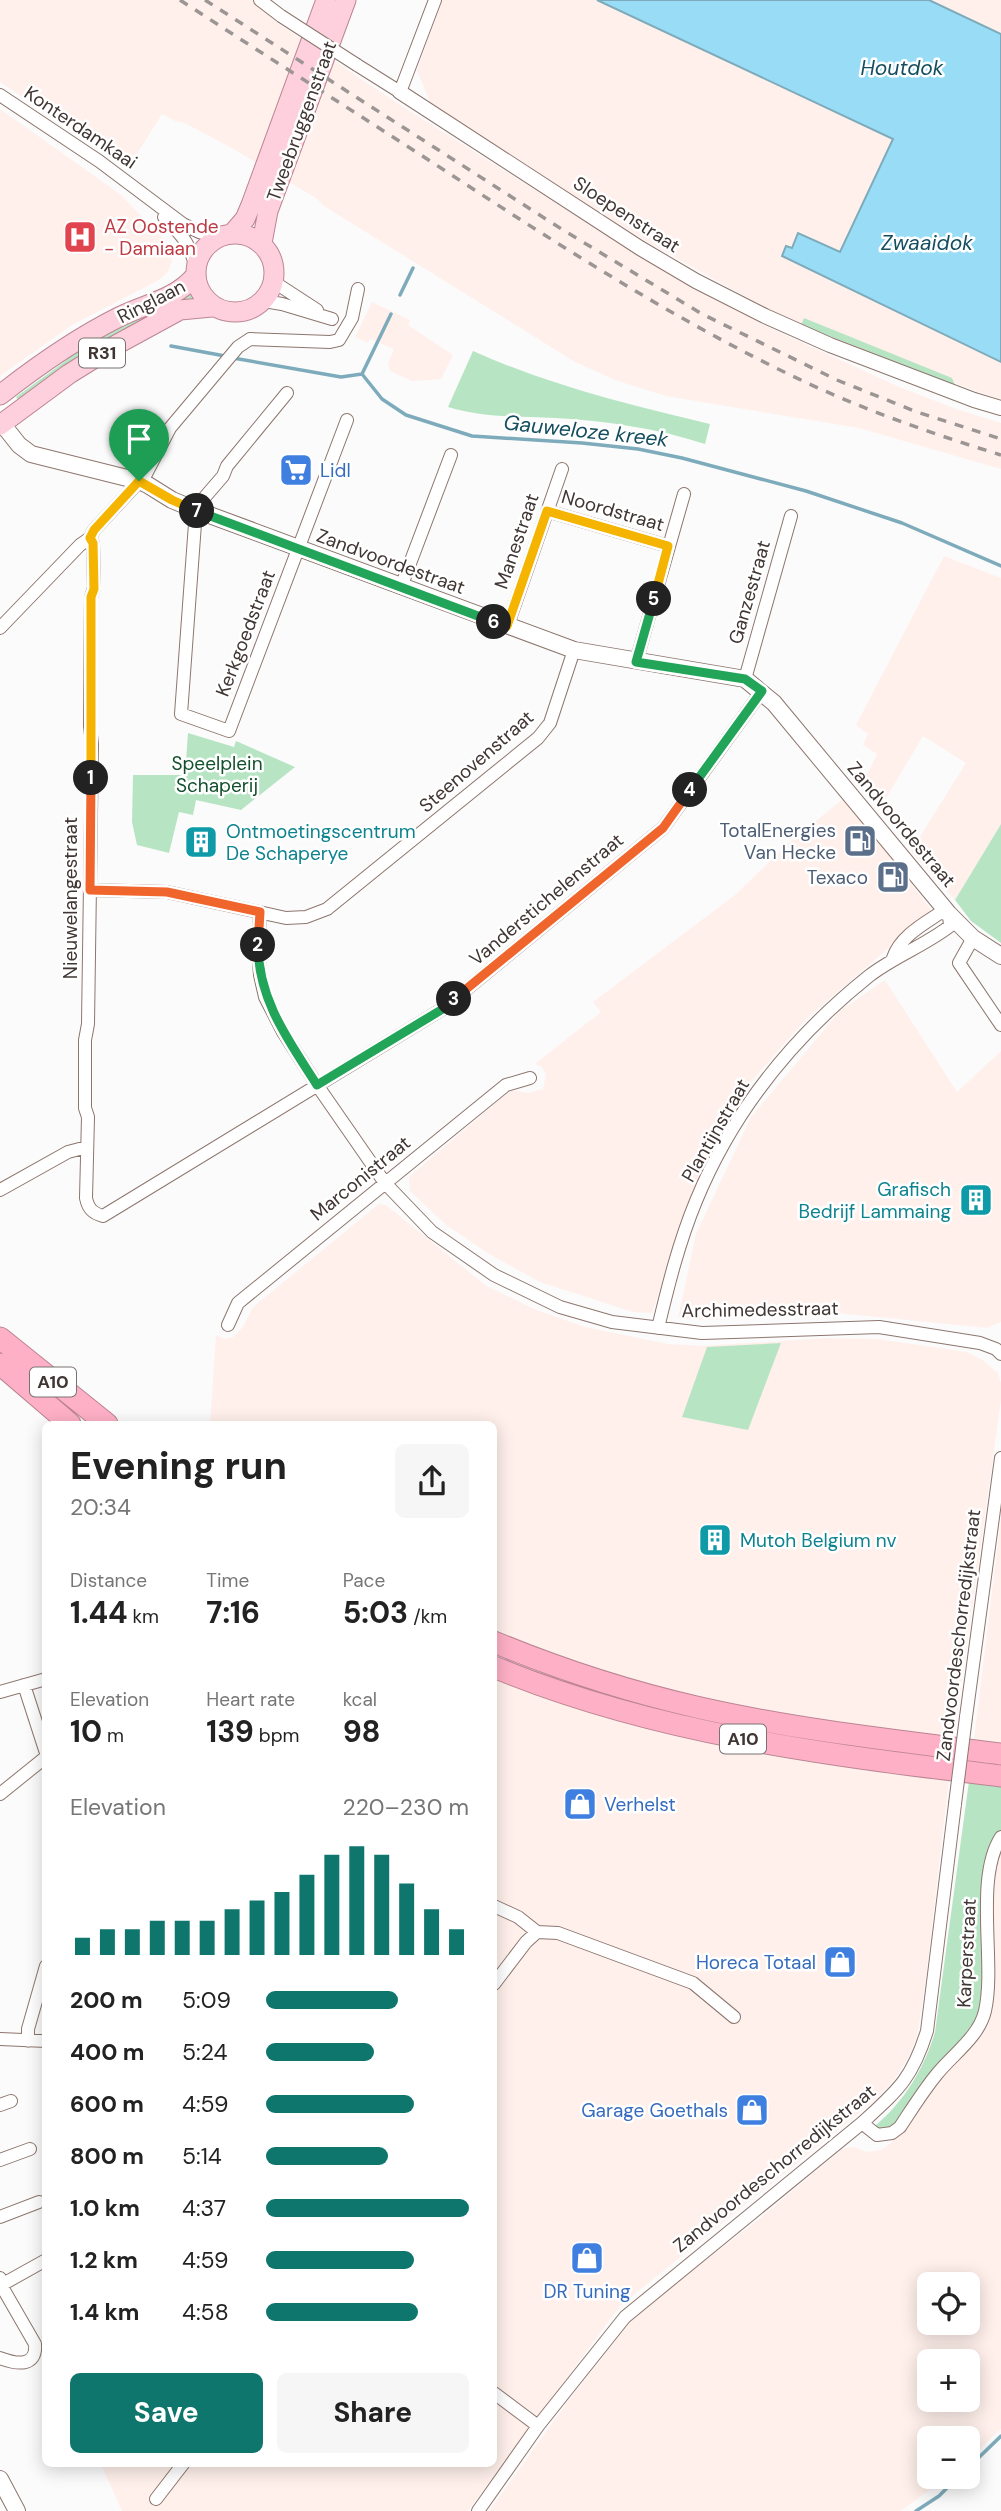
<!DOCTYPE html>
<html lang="en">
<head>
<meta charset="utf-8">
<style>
  :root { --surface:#fff; --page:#f6f6f6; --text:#222; --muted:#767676; --accent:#0f766e }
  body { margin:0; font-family:"DM Sans",sans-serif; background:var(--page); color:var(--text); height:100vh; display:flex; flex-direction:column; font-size:26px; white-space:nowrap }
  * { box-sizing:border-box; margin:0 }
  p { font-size:23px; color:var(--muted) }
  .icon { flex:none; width:38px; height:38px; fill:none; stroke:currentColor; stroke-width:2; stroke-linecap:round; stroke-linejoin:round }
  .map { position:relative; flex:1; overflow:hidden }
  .side { position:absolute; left:42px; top:1421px; width:455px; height:1046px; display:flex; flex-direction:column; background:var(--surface); border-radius:10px; box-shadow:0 4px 18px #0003 }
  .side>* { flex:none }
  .tools { position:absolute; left:917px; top:2272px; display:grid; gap:14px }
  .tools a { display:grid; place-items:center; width:63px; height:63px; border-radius:10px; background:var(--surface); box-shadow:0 4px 18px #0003; font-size:35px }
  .pin { position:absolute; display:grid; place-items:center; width:60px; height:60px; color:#fff; margin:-72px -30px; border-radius:50% 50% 50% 0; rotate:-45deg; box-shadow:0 0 7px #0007 }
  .pin .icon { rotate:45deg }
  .km { position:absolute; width:35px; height:35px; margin:-18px; border-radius:50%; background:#222; color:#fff; font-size:19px; line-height:35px; text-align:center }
  .round { display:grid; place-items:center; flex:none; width:74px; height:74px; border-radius:10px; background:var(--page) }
  .headline { display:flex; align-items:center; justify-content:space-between; height:119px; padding:0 28px }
  h1 { font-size:38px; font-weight:700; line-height:52px }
  .stats { display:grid; grid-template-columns:repeat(3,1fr); gap:10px; height:119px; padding:7px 28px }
  .stats div { display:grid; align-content:center }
  .stats b { font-size:30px; font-weight:700 }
  .stats small { font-size:19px; font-weight:400 }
  .stats p { font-size:19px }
  .chart { height:196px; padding:14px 28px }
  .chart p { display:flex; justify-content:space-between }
  .chart svg { width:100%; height:126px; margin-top:7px; stroke:var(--accent); stroke-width:6 }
  .primary-button { display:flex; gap:14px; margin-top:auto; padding:14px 28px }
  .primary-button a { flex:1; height:80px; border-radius:10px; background:var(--accent); color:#fff; font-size:28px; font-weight:700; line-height:80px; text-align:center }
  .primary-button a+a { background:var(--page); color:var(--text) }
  ul { padding:0 28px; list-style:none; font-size:23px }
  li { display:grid; grid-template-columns:112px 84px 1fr; align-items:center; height:52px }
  li i { height:18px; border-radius:9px; background:var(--accent) }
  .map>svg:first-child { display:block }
  .built { fill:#fff0eb; fill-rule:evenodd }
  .green { fill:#b7e5c4 }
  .water { fill:#98ddf5; stroke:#7eabbb; stroke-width:2 }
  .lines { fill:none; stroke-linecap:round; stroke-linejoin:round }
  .stream { stroke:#7eabbb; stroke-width:3.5 }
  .minor-casing { stroke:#8d766e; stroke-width:14 }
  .tertiary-casing { stroke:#8d766e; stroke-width:16 }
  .secondary-casing { stroke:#8d766e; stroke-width:18 }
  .primary-casing { stroke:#bc8593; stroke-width:21 }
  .motorway-casing { stroke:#bc8593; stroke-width:23 }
  .minor { stroke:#fff; stroke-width:12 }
  .tertiary { stroke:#fff; stroke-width:14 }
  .secondary { stroke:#fff; stroke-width:16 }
  .primary { stroke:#fed0dd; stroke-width:19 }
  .motorway { stroke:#feb0c6; stroke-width:21 }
  .rail { stroke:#9b9594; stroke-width:3.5; stroke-dasharray:9 9; stroke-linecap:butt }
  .minor-bridge-casing { stroke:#8d766e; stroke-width:14; stroke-linecap:butt }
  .minor-bridge { stroke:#fff; stroke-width:12 }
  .split-1-casing { stroke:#fff; stroke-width:14 }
  .split-2-casing { stroke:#fff; stroke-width:14 }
  .split-3-casing { stroke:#fff; stroke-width:14 }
  .split-4-casing { stroke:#fff; stroke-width:14 }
  .split-5-casing { stroke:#fff; stroke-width:14 }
  .split-6-casing { stroke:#fff; stroke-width:14 }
  .split-7-casing { stroke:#fff; stroke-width:14 }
  .split-8-casing { stroke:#fff; stroke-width:14 }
  .split-1 { stroke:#f5b400; stroke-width:9 }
  .split-2 { stroke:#f0652b; stroke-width:9 }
  .split-3 { stroke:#22a559; stroke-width:9 }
  .split-4 { stroke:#f0652b; stroke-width:9 }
  .split-5 { stroke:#22a559; stroke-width:9 }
  .split-6 { stroke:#f5b400; stroke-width:9 }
  .split-7 { stroke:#22a559; stroke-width:9 }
  .split-8 { stroke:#f5b400; stroke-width:9 }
  .labels { text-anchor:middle; stroke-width:5; stroke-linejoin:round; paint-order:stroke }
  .shield { fill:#fff; stroke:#797270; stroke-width:2 }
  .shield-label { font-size:18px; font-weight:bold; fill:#403633 }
  .street-label { font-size:19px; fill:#403633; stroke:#fff }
  .health-label { font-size:19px; fill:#be3a42; stroke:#fff; text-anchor:start }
  .shop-label { font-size:19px; fill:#366cbe; stroke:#fff; text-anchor:start }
  .park-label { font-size:19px; fill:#13502d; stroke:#fff }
  .service-label { font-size:19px; fill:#4e5e75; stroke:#fff; text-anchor:end }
  .culture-label { font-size:19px; fill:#0d838f; stroke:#fff; text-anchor:start }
  .water-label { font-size:21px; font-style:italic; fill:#144e5f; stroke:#fff }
</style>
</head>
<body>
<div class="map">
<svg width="1001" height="2511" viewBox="0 0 1001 2511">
  <rect width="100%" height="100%" fill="#fbfbfb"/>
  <path class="built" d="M0,0H252L279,24L394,101L581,219L697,289L764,325L897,386L956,409L1001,423V469L859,428L666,396L615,380L575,362L324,206L316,198L235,150L185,123L175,121L162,114L128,168L0,82Z
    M442,0H597L894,140L840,253L808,268L1001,362V400L833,339L773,312L649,243L431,105L417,70Z
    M929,0H1001V34Z
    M0,109L120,194L167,243L172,261L168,272L159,280L72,325L0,376Z
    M372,302L410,320L408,325L453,355L441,379L412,381L390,371L388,363L394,349L370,339L368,343L355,337Z
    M944,556L1001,578V824L955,900L911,851L966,763L923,736L879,810L857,783L868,773L877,754L863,745L868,734L856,725Z
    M844,798L932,911L807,1018L742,1092L700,1173L652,1313L633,1312L540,1282L489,1254L445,1224L410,1191L409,1177L511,1090L528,1093L543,1089L546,1074L542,1067L535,1064L601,1012L593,1002L735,895L789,843Z
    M885,980L957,1092L1001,1051V1322L987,1328L838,1313L700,1320L678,1318L696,1234L751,1117L840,1011Z
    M379,1204L386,1205L485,1285L534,1309L585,1327L668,1344L703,1346L828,1338L878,1339L967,1352L981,1359L998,1373L1001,1383V1400L954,1738L841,1724L750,1707L659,1687L586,1665L494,1632V1424H210L216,1335L224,1339L233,1337L243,1327L253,1307Z
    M1001,1518V1744L974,1740Z
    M494,1676L600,1714L699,1741L821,1764L949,1778L925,1985L917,2036L909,2056L894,2080L876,2099L620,2306L468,2511H122L101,2464H494Z
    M1001,1845V2429L968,2460V2438H929V2476H948L901,2511H489L569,2400L630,2322L653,2301L758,2220L842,2149L854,2147L866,2152L880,2150L890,2144L950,2065L992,1896L997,1857ZM929,2284H968V2322H929ZM929,2361H968V2399H929Z"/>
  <path class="green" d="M190,289L196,301L19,401L16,397L64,362L80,346Z
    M804,318L952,378L955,385L801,325Z
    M473,351C549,385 629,405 710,424L705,444C656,428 606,421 555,418C518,416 484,418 448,407Z
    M188,733L234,747L236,741L295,767L241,810L196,800L193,815L179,812L169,853L137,845L132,822L133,775H185Z
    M1001,824V943L971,921L955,900Z
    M781,1343L748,1430L682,1417L707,1347Z
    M969,1781L1001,1785V1832L993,1843L981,2008L976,2022L933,2072L891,2128L880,2131L875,2126C904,2102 925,2067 935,2032Z"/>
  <path class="water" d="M597,0H929L1001,34V362L782,256L786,246L792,248L798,233L840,252L893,139Z"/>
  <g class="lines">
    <path class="stream" d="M400,295L413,268
      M171,346L225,356
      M233,358L341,377L362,374L382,399L406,415L472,436L582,443L638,449L682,458L806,491L902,523L1001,566
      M362,374L391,314
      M968,2468L1001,2436
      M916,2511L939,2496L959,2476"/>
    <defs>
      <path id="minor" d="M260,0L281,16
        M357,65L400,92L435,0
        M0,95L99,161L183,224L199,232L221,236
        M164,217C182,236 190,242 196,269
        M274,282L317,310
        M264,301L282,304L332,319
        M287,393L227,466L223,476L198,505L196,510L181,714L229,731L347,420
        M547,511L668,546
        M90,538L93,543L94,588L91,597L90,726L92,744L88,1024L85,1040V1108L88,1117L86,1198C88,1208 92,1213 103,1216L441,1010L663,828L762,691
        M401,587L451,455
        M507,627L562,469
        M0,628L80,545L90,538L94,530L146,474L170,428L238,347L250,339L330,342L339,340L352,318L358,289
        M636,662L684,494
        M745,679L791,516
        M90,890L167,892L286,918L306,917L327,909L538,738L550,723L574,650
        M260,913L258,949L260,975L265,997L283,1032L317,1085L385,1183L432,1232L494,1275L560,1307L612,1322L702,1333L879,1327L980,1343L996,1349L1001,1354
        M973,938L959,963L1001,1025
        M0,1190L68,1152L87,1147
        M228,1325L238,1303L506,1085L530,1078
        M658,1328C668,1286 679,1242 696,1201C733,1111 794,1036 869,976C895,956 924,946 950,926L949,914L940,913C922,925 900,937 893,958
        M24,1685L46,1753
        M0,1692L46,1679
        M966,1717L1001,1458
        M0,1794L46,1757
        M494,1906L518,1917L537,1932
        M494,1984L526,1942L537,1932L558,1933L693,1983L734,2017
        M0,2039L46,2041
        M28,2041V2029L46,1966
        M0,2105L11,2101
        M862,2123L877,2135L892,2133L900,2127C912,2109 923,2091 937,2074C952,2055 979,2037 985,2011C996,1963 974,1879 1001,1837
        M0,2160L30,2149
        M0,2217L39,2202
        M0,2278L5,2292L35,2344C37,2368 16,2364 0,2358
        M3,2284L46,2260
        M494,2393L538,2426
        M156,2499L183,2464
        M478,2511L538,2426L625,2317L862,2123C898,2090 912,2079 927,2031L955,1804"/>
      <path id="tertiary" d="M400,92L640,248L696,281L765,316L830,345L974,400L1001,408"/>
      <path id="secondary" d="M0,421L19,445L31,454L139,481L148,485L172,500L196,510L574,650L745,679L774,703L949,914L973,938L1001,956
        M0,2479L17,2511"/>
      <path id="primary" d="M196 273a39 39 0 1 1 78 0a39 39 0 1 1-78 0Z
        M232,234L245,219L251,205L326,0
        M262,243L268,211L346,0
        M0,395C37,366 77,338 119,317C145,304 176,299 195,276
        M0,425L69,374L114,346L180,310L212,307"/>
      <path id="motorway" d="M0,1338L107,1424
        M0,1364L70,1424
        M494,1642C559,1669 627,1691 696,1707C796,1730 899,1741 1001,1754
        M494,1667C655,1734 829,1755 1001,1776"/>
    </defs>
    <use href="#minor" class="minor-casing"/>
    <use href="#tertiary" class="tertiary-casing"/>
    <use href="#secondary" class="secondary-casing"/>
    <use href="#primary" class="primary-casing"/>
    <use href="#motorway" class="motorway-casing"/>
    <use href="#minor" class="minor"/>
    <use href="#tertiary" class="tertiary"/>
    <use href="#secondary" class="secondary"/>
    <use href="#primary" class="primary"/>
    <use href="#motorway" class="motorway"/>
    <path class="rail" d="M180,0C269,58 358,114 447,172C562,247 678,322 803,381C867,411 933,434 1001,455
      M205,0L563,230L702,314L837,380L917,412L1001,439"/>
    <defs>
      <path id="minor-bridge" d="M281,16L357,65
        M955,1804L966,1717"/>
    </defs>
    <use href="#minor-bridge" class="minor-bridge-casing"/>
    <use href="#minor-bridge" class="minor-bridge"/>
  </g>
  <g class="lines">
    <defs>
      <path id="split-1" d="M91,778V597L94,589L93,543L90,538L94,530L139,481"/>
      <path id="split-2" d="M91,778L90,890L167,892L260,912L258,945"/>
      <path id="split-3" d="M258,945C258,1000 289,1041 317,1085L441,1010L454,999"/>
      <path id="split-4" d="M454,999L663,828L690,790"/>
      <path id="split-5" d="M654,599L636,662L745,679L762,691L690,790"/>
      <path id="split-6" d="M494,622L507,626L547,511L668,546L654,599"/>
      <path id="split-7" d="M197,511L494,622"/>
      <path id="split-8" d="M139,481L172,500L197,511"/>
    </defs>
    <use href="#split-1" class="split-1-casing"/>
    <use href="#split-2" class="split-2-casing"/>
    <use href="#split-3" class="split-3-casing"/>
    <use href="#split-4" class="split-4-casing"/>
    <use href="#split-5" class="split-5-casing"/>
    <use href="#split-6" class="split-6-casing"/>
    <use href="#split-7" class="split-7-casing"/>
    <use href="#split-8" class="split-8-casing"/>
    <use href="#split-1" class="split-1"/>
    <use href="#split-2" class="split-2"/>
    <use href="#split-3" class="split-3"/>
    <use href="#split-4" class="split-4"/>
    <use href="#split-5" class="split-5"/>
    <use href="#split-6" class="split-6"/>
    <use href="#split-7" class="split-7"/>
    <use href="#split-8" class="split-8"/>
  </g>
  <defs>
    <symbol id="hospital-square" viewBox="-11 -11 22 22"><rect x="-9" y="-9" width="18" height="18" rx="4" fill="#e0444e" stroke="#fff"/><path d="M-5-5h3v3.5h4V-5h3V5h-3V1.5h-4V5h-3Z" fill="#fff"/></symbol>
    <symbol id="supermarket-square" viewBox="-11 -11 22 22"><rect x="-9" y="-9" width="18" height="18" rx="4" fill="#3f7fe0" stroke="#fff"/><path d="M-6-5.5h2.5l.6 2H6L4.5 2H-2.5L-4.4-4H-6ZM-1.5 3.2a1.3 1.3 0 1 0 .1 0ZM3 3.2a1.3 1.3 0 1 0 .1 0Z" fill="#fff"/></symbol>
    <symbol id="fuel-square" viewBox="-11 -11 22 22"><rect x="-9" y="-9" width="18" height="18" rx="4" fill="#5c6f8a" stroke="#fff"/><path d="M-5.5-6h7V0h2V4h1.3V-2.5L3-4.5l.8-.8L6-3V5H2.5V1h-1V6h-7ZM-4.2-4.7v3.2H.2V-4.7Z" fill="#fff"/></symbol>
    <symbol id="building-square" viewBox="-11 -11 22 22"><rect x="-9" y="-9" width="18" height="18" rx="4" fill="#0f9aa8" stroke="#fff"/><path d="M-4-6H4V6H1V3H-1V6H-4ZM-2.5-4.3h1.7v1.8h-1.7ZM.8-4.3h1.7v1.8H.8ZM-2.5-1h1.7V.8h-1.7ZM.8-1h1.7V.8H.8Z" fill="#fff"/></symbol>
    <symbol id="shop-square" viewBox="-11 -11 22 22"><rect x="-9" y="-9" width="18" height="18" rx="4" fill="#3f7fe0" stroke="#fff"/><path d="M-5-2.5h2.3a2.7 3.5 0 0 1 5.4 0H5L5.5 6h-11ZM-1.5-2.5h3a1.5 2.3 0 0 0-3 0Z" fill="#fff"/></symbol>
  </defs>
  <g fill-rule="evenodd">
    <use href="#hospital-square" x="61" y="218" width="38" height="38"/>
    <use href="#supermarket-square" x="277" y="451" width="38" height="38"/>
    <use href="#fuel-square" x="841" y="822" width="38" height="38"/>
    <use href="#building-square" x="182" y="823" width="38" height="38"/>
    <use href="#fuel-square" x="874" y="858" width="38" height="38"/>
    <use href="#building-square" x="957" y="1181" width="38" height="38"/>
    <use href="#building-square" x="696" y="1521" width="38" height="38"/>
    <use href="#shop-square" x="561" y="1785" width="38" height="38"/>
    <use href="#shop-square" x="821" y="1943" width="38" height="38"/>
    <use href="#shop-square" x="733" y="2091" width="38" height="38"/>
    <use href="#shop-square" x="568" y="2239" width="38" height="38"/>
  </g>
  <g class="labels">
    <g class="shield">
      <rect x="79" y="338.5" width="46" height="29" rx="5"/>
      <rect x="30" y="1367.5" width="46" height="29" rx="5"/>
      <rect x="720" y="1724.5" width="46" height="29" rx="5"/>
    </g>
    <g class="shield-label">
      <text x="102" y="359">R31</text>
      <text x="53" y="1388">A10</text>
      <text x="743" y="1745">A10</text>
    </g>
    <g class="street-label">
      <text transform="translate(301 121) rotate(-70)" y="7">Tweebruggenstraat</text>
      <text transform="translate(81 127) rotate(34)" y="7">Konterdamkaai</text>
      <text transform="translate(627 214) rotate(33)" y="7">Sloepenstraat</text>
      <text transform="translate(151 301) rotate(-27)" y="7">Ringlaan</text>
      <text transform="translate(613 510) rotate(16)" y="7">Noordstraat</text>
      <text transform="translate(516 541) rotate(-71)" y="7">Manestraat</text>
      <text transform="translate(391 561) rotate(20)" y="7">Zandvoordestraat</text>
      <text transform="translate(749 592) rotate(-74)" y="7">Ganzestraat</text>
      <text transform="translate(245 633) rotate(-69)" y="7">Kerkgoedstraat</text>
      <text transform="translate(476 761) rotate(-41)" y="7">Steenovenstraat</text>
      <text transform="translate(902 824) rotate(50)" y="7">Zandvoordestraat</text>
      <text transform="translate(70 898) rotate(-90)" y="7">Nieuwelangestraat</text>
      <text transform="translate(546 899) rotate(-40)" y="7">Vanderstichelenstraat</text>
      <text transform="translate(715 1130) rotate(-60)" y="7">Plantijnstraat</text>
      <text transform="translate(360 1178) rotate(-39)" y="7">Marconistraat</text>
      <text transform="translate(760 1309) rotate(-1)" y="7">Archimedesstraat</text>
      <text transform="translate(958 1635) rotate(-83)" y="7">Zandvoordeschorredijkstraat</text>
      <text transform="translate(966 1953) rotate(-87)" y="7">Karperstraat</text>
      <text transform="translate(774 2168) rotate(-39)" y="7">Zandvoordeschorredijkstraat</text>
    </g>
    <g class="health-label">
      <text x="104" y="233">AZ Oostende<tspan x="104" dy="22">- Damiaan</tspan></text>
    </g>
    <g class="shop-label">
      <text x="320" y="477">Lidl</text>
      <text x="604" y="1811">Verhelst</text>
      <text x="816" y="1969" text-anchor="end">Horeca Totaal</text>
      <text x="728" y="2117" text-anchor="end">Garage Goethals</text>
      <text x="587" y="2298" text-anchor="middle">DR Tuning</text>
    </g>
    <g class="park-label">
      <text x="217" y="770">Speelplein<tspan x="217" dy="22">Schaperij</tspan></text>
    </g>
    <g class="service-label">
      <text x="836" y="837">TotalEnergies<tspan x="836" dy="22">Van Hecke</tspan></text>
      <text x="868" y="884">Texaco</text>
    </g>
    <g class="culture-label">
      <text x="226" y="838">Ontmoetingscentrum<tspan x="226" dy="22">De Schaperye</tspan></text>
      <text x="951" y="1196" text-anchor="end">Grafisch<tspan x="951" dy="22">Bedrijf Lammaing</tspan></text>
      <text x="740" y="1547">Mutoh Belgium nv</text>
    </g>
    <g class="water-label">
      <text x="902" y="75">Houtdok</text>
      <text x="927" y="250">Zwaaidok</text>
      <text transform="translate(586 431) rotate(6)" y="7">Gauweloze kreek</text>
    </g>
  </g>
</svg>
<div class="tools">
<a><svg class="icon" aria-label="locate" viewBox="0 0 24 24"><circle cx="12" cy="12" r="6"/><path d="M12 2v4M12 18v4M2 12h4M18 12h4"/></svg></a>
<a>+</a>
<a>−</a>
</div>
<div class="pin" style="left:139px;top:481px;background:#1e9e55"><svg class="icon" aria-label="arrive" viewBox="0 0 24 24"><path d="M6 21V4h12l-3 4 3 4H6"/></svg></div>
<b class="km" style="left:91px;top:778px">1</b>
<b class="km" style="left:258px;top:945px">2</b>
<b class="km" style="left:454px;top:999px">3</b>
<b class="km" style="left:690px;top:790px">4</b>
<b class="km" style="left:654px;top:599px">5</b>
<b class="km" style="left:494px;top:622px">6</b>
<b class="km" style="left:197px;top:511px">7</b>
<section class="side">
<div class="headline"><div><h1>Evening run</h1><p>20:34</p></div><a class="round"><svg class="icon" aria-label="share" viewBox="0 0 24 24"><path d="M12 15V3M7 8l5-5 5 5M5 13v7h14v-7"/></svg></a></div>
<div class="stats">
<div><p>Distance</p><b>1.44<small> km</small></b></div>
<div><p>Time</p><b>7:16</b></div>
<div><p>Pace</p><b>5:03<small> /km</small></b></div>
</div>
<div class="stats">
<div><p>Elevation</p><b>10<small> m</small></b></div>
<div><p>Heart rate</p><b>139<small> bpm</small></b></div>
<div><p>kcal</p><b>98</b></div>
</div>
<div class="chart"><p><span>Elevation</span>220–230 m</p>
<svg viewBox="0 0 160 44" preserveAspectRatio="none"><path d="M5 44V38M15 44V35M25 44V35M35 44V32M45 44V32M55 44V32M65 44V28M75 44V25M85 44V22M95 44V16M105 44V9M115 44V6M125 44V9M135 44V19M145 44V28M155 44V35"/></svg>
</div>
<ul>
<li><b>200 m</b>5:09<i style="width:65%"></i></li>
<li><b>400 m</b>5:24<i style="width:53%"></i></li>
<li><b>600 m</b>4:59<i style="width:73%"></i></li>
<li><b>800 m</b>5:14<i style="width:60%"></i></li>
<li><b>1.0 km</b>4:37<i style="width:100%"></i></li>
<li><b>1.2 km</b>4:59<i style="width:73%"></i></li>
<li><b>1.4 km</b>4:58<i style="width:75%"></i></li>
</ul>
<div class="primary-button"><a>Save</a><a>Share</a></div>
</section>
</div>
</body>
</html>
